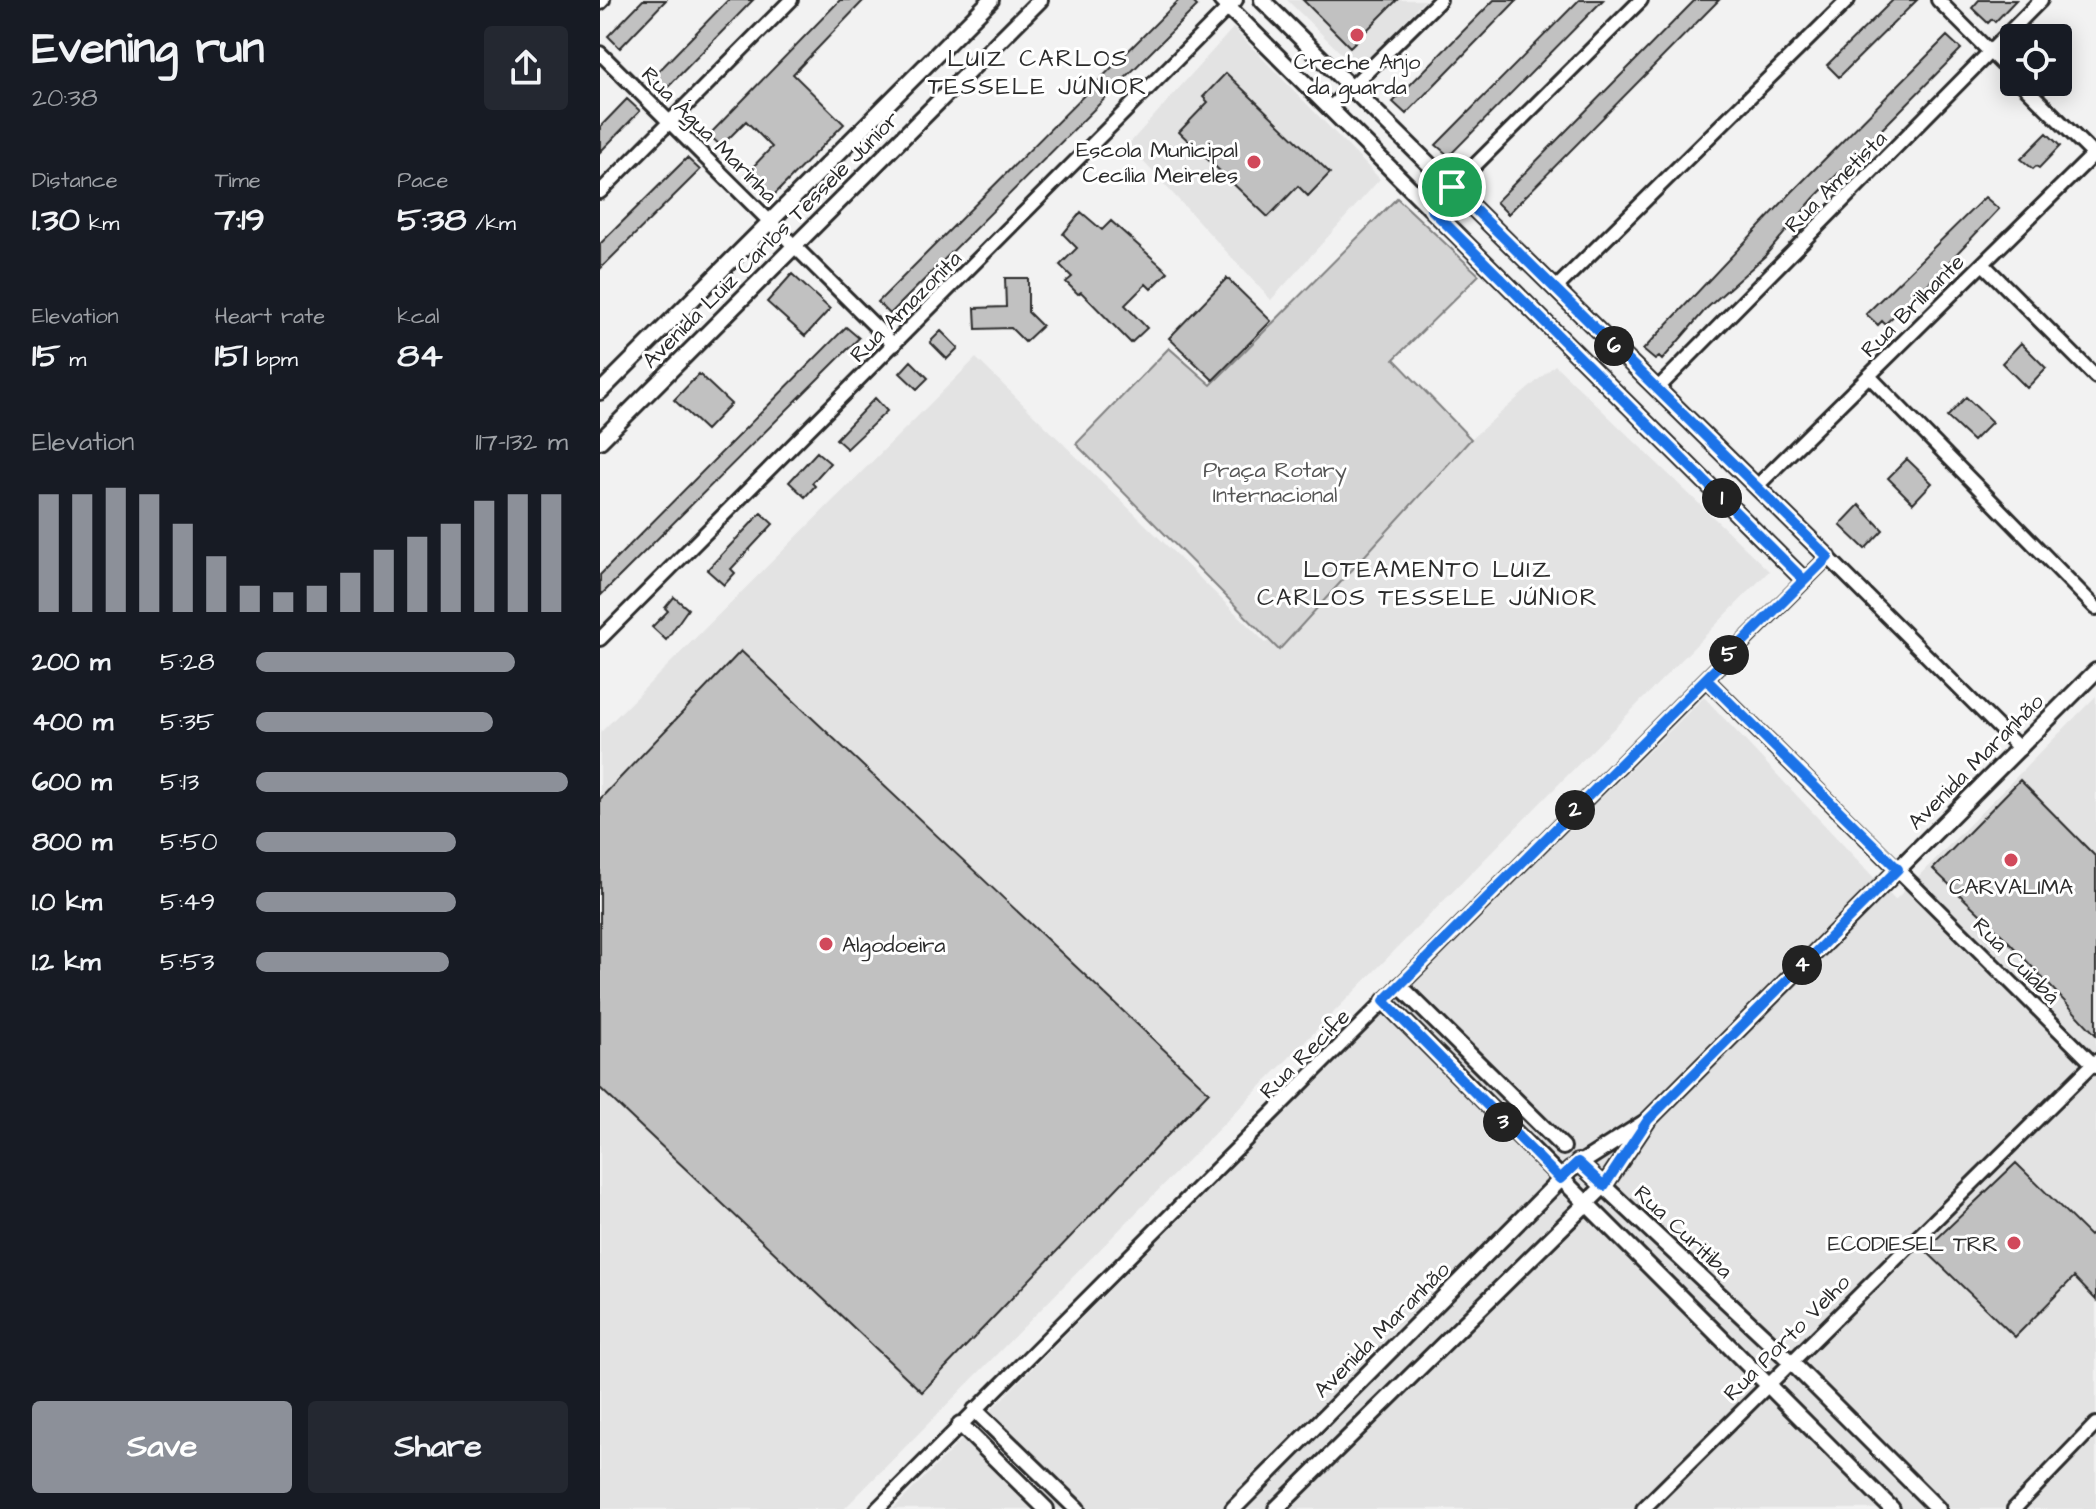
<!DOCTYPE html>
<html lang="en">
<head>
<meta charset="utf-8">
<style>
  :root { --surface:#171b24; --page:#242831; --text:#f1f3f6; --muted:#9ea1a6; --accent:#8c9099 }
  body { margin:0; font-family:"Architects Daughter",sans-serif; background:var(--page); color:var(--text); height:100vh; display:flex; flex-direction:column; font-size:30px; white-space:nowrap }
  * { box-sizing:border-box; margin:0 }
  p { font-size:26px; color:var(--muted) }
  .icon { flex:none; width:44px; height:44px; fill:none; stroke:currentColor; stroke-width:2; stroke-linecap:round; stroke-linejoin:round }
  .map { position:relative; flex:1; overflow:hidden }
  .side { display:flex; flex-direction:column; background:var(--surface); width:600px }
  .side>* { flex:none }
  .fabs { position:absolute; left:1400px; top:24px; display:grid; gap:16px }
  .fabs a { display:grid; place-items:center; width:72px; height:72px; border-radius:8px; background:var(--surface); box-shadow:0 4px 20px #0003; font-size:40px }
  .pin { position:absolute; display:grid; place-items:center; width:68px; height:68px; color:#fff; margin:-34px; border:4px solid #fff; border-radius:50%; box-shadow:0 2px 8px #0007 }
  .km { position:absolute; width:40px; height:40px; margin:-20px; border-radius:50%; background:#222; color:#fff; font-size:22px; line-height:40px; text-align:center }
  .round { display:grid; place-items:center; flex:none; width:84px; height:84px; border-radius:8px; background:var(--page) }
  .headline { display:flex; align-items:center; justify-content:space-between; height:136px; padding:0 32px }
  h1 { font-size:44px; font-weight:700; line-height:60px }
  .stats { display:grid; grid-template-columns:repeat(3,1fr); gap:12px; height:136px; padding:8px 32px }
  .stats div { display:grid; align-content:center }
  .stats b { font-size:34px; font-weight:700 }
  .stats small { font-size:22px; font-weight:400 }
  .stats p { font-size:22px }
  .chart { height:224px; padding:16px 32px }
  .chart p { display:flex; justify-content:space-between }
  .chart svg { width:100%; height:144px; margin-top:8px; stroke:var(--accent); stroke-width:6 }
  .action { display:flex; gap:16px; margin-top:auto; padding:16px 32px }
  .action a { flex:1; height:92px; border-radius:8px; background:var(--accent); color:#fff; font-size:32px; font-weight:700; line-height:92px; text-align:center }
  .action a+a { background:var(--page); color:var(--text) }
  ul { padding:0 32px; list-style:none; font-size:26px }
  li { display:grid; grid-template-columns:128px 96px 1fr; align-items:center; height:60px }
  li i { height:20px; border-radius:10px; background:var(--accent) }
  main { display:flex; flex:1; min-height:0 }
  .map>svg:first-child { display:block }
  .built { fill:#e3e3e3 }
  .green { fill:#d5d5d5; stroke:#808080; stroke-width:2 }
  .building { fill:#c1c1c1; stroke:#2b2b2b; stroke-width:2 }
  .lines { fill:none; stroke-linecap:round; stroke-linejoin:round }
  .minor-casing { stroke:#2b2b2b; stroke-width:18 }
  .tertiary-casing { stroke:#2b2b2b; stroke-width:20 }
  .minor { stroke:#fff; stroke-width:12 }
  .tertiary { stroke:#fff; stroke-width:14 }
  .route-casing { stroke:#fff; stroke-width:16 }
  .route { stroke:#1a73e8; stroke-width:10 }
  .poi-dot { fill:#d1495b; stroke:#fff; stroke-width:3 }
  .labels { text-anchor:middle; stroke-width:6; stroke-linejoin:round; paint-order:stroke }
  .poi-label { font-size:22px; fill:#2b2b2b; stroke:#fff }
  .street-label { font-size:22px; fill:#2b2b2b; stroke:#fff }
  .park-label { font-size:22px; fill:#565656; stroke:#fff }
  .neighbourhood-label { font-size:24px; letter-spacing:2px; fill:#2b2b2b; stroke:#fff }
</style>
</head>
<body>
<main>
<section class="side">
<div class="headline"><div><h1>Evening run</h1><p>20:38</p></div><a class="round"><svg class="icon" aria-label="share" viewBox="0 0 24 24"><path d="M12 15V3M7 8l5-5 5 5M5 13v7h14v-7"/></svg></a></div>
<div class="stats">
<div><p>Distance</p><b>1.30<small> km</small></b></div>
<div><p>Time</p><b>7:19</b></div>
<div><p>Pace</p><b>5:38<small> /km</small></b></div>
</div>
<div class="stats">
<div><p>Elevation</p><b>15<small> m</small></b></div>
<div><p>Heart rate</p><b>151<small> bpm</small></b></div>
<div><p>kcal</p><b>84</b></div>
</div>
<div class="chart"><p><span>Elevation</span>117–132 m</p>
<svg viewBox="0 0 160 44" preserveAspectRatio="none"><path d="M5 44V8M15 44V8M25 44V6M35 44V8M45 44V17M55 44V27M65 44V36M75 44V38M85 44V36M95 44V32M105 44V25M115 44V21M125 44V17M135 44V10M145 44V8M155 44V8"/></svg>
</div>
<ul>
<li><b>200 m</b>5:28<i style="width:83%"></i></li>
<li><b>400 m</b>5:35<i style="width:76%"></i></li>
<li><b>600 m</b>5:13<i style="width:100%"></i></li>
<li><b>800 m</b>5:50<i style="width:64%"></i></li>
<li><b>1.0 km</b>5:49<i style="width:64%"></i></li>
<li><b>1.2 km</b>5:53<i style="width:62%"></i></li>
</ul>
<div class="action"><a>Save</a><a>Share</a></div>
</section>
<div class="map">
<svg width="1496" height="1509" viewBox="0 0 1496 1509">
  <rect width="100%" height="100%" fill="#f2f2f2"/>
  <filter id="ink" filterUnits="userSpaceOnUse"><feTurbulence type="fractalNoise" baseFrequency=".0125" numOctaves="2"/><feDisplacementMap in="SourceGraphic" scale="16" xChannelSelector="R" yChannelSelector="G"/><feConvolveMatrix kernelMatrix="1 2 1 2 8 2 1 2 1" color-interpolation-filters="sRGB"/></filter>
  <g filter="url(#ink)">
    <path class="built" d="M687,0H825L758,70Z
      M633,28L780,179L671,300L528,145Z
      M376,358L666,643L871,439L955,365L1169,571L244,1509H0V733Z
      M1496,696V1509H293L819,977L1104,697L1295,900Z"/>
    <path class="green" d="M797,198L879,275L794,359L871,439L679,650L476,444L569,348L611,385Z"/>
    <path class="building" d="M43,0H66L20,48L8,36Z
      M128,0H153L66,89L53,77Z
      M240,0H264L193,74L244,124L171,198L146,174L172,147L146,121L121,146L109,135Z
      M579,0H591L597,6L290,314L278,302Z
      M703,0H797L750,47Z
      M894,0H917L806,114L793,102Z
      M979,0H1003L849,156L836,145Z
      M1095,0H1119L908,214L896,202Z
      M1293,0H1317L1239,77L1227,65Z
      M1379,0H1416L1395,22L1392,19L1388,23L1372,8Z
      M1347,36L1361,49L1214,198L1165,256L1106,309L1062,360L1059,357L1055,360L1043,350L1192,192Z
      M626,73L730,173L708,196L698,186L668,217L579,132L608,102L603,97Z
      M27,99L40,111L0,152V127Z
      M1447,133L1460,146L1439,168L1436,166L1433,169L1421,159Z
      M87,158L100,170L0,269V244Z
      M1385,197L1399,209L1330,282L1285,324L1282,321L1278,325L1266,314Z
      M481,212L502,230L511,221L568,272L551,289L546,284L525,305L547,328L531,343L481,292L478,294L466,282L472,277L460,265L477,248L463,234Z
      M192,274L230,309L205,336L167,302Z
      M405,278H428V312L442,326L425,342L411,328L376,329L375,308L406,307Z
      M627,278L671,321L613,380L569,338Z
      M246,327L259,338L0,596V575Z
      M341,331L358,348L347,359L330,342Z
      M1421,343L1446,368L1427,388L1402,363Z
      M311,361L328,378L317,389L300,373Z
      M99,374L131,404L106,430L74,400Z
      M1366,397L1392,422L1373,441L1347,417Z
      M275,398L287,411L247,449L236,439Z
      M217,452L230,463L212,483L215,486L205,497L189,482Z
      M1307,459L1332,483L1313,503L1288,478Z
      M1259,505L1283,530L1265,549L1240,525Z
      M161,513L173,524L131,569L135,573L124,585L107,570Z
      M74,597L88,609L66,640L52,627L68,611L65,608Z
      M141,651L609,1092L322,1392L0,1088V799Z
      M1420,780L1496,857V1035L1406,939L1333,869Z
      M1416,1163L1490,1236L1496,1231V1300L1474,1277L1415,1337L1325,1250Z"/>
    <g class="lines">
      <defs>
        <path id="minor" d="M1338,0L1414,76
          M0,3L3,0
          M0,53L294,345
          M1420,82L1496,157
          M730,108L840,0
          M0,192L191,0
          M831,209L1041,0
          M1383,264L1496,377
          M955,289L1248,0
          M1269,376L1496,608
          M1057,389L1441,0
          M1156,487L1496,152
          M0,639L636,0
          M1106,679L1496,1067
          M277,1509L1228,557L1420,749
          M1043,1509L1496,1061
          M1414,1509L1496,1424"/>
        <path id="tertiary" d="M621,0L1204,580
          M662,0L1228,557
          M0,392L391,0
          M0,441L440,0
          M800,986L963,1147
          M784,1001L1292,1509
          M978,1162L1190,1361L1338,1509
          M375,1410L477,1509
          M360,1424L446,1509
          M633,1509L970,1170L1047,1121
          M676,1509L1004,1186L1048,1120L1496,671"/>
      </defs>
      <use href="#minor" class="minor-casing"/>
      <use href="#tertiary" class="tertiary-casing"/>
      <use href="#minor" class="minor"/>
      <use href="#tertiary" class="tertiary"/>
    </g>
  </g>
  <g class="lines" filter="url(#ink)">
    <defs>
      <path id="route" d="M852,187L831,209L1204,580L784,1001L960,1179L978,1162L1004,1186L1048,1120L1298,869L1106,679L1228,557L852,187"/>
    </defs>
    <use href="#route" class="route-casing"/>
    <use href="#route" class="route"/>
  </g>
  <g class="poi-dot">
    <circle cx="757" cy="35" r="8"/>
    <circle cx="654" cy="162" r="8"/>
    <circle cx="1411" cy="860" r="8"/>
    <circle cx="226" cy="944" r="8"/>
    <circle cx="1414" cy="1243" r="8"/>
  </g>
  <g class="labels">
    <g class="poi-label">
      <text x="757" y="69">Creche Anjo<tspan x="757" dy="25">da guarda</tspan></text>
      <text x="638" y="157" text-anchor="end">Escola Municipal<tspan x="638" dy="25">Cecília Meireles</tspan></text>
      <text x="1411" y="894">CARVALIMA</text>
      <text x="242" y="952" text-anchor="start">Algodoeira</text>
      <text x="1398" y="1251" text-anchor="end">ECODIESEL TRR</text>
    </g>
    <g class="street-label">
      <text transform="translate(110 134) rotate(45)" y="8">Rua Água Marinha</text>
      <text transform="translate(1235 181) rotate(-45)" y="8">Rua Ametista</text>
      <text transform="translate(170 239) rotate(-45)" y="8">Avenida Luiz Carlos Tessele Júnior</text>
      <text transform="translate(1312 305) rotate(-45)" y="8">Rua Brilhante</text>
      <text transform="translate(305 306) rotate(-45)" y="8">Rua Amazonita</text>
      <text transform="translate(1375 761) rotate(-45)" y="8">Avenida Maranhão</text>
      <text transform="translate(1417 960) rotate(45)" y="8">Rua Cuiabá</text>
      <text transform="translate(704 1053) rotate(-45)" y="8">Rua Recife</text>
      <text transform="translate(1084 1231) rotate(43)" y="8">Rua Curitiba</text>
      <text transform="translate(781 1329) rotate(-45)" y="8">Avenida Maranhão</text>
      <text transform="translate(1186 1337) rotate(-45)" y="8">Rua Porto Velho</text>
    </g>
    <g class="park-label">
      <text x="675" y="477">Praça Rotary<tspan x="675" dy="25">Internacional</tspan></text>
    </g>
    <g class="neighbourhood-label">
      <text x="438" y="66">LUIZ CARLOS<tspan x="438" dy="28">TESSELE JÚNIOR</tspan></text>
      <text x="828" y="577">LOTEAMENTO LUIZ<tspan x="828" dy="28">CARLOS TESSELE JÚNIOR</tspan></text>
    </g>
  </g>
</svg>
<div class="fabs">
<a><svg class="icon" aria-label="locate" viewBox="0 0 24 24"><circle cx="12" cy="12" r="6"/><path d="M12 2v4M12 18v4M2 12h4M18 12h4"/></svg></a>
</div>
<div class="pin" style="left:852px;top:187px;background:#1e9e55"><svg class="icon" aria-label="arrive" viewBox="0 0 24 24"><path d="M6 21V4h12l-3 4 3 4H6"/></svg></div>
<b class="km" style="left:1122px;top:498px">1</b>
<b class="km" style="left:975px;top:810px">2</b>
<b class="km" style="left:903px;top:1122px">3</b>
<b class="km" style="left:1202px;top:965px">4</b>
<b class="km" style="left:1129px;top:655px">5</b>
<b class="km" style="left:1014px;top:346px">6</b>
</div>
</main>
</body>
</html>
